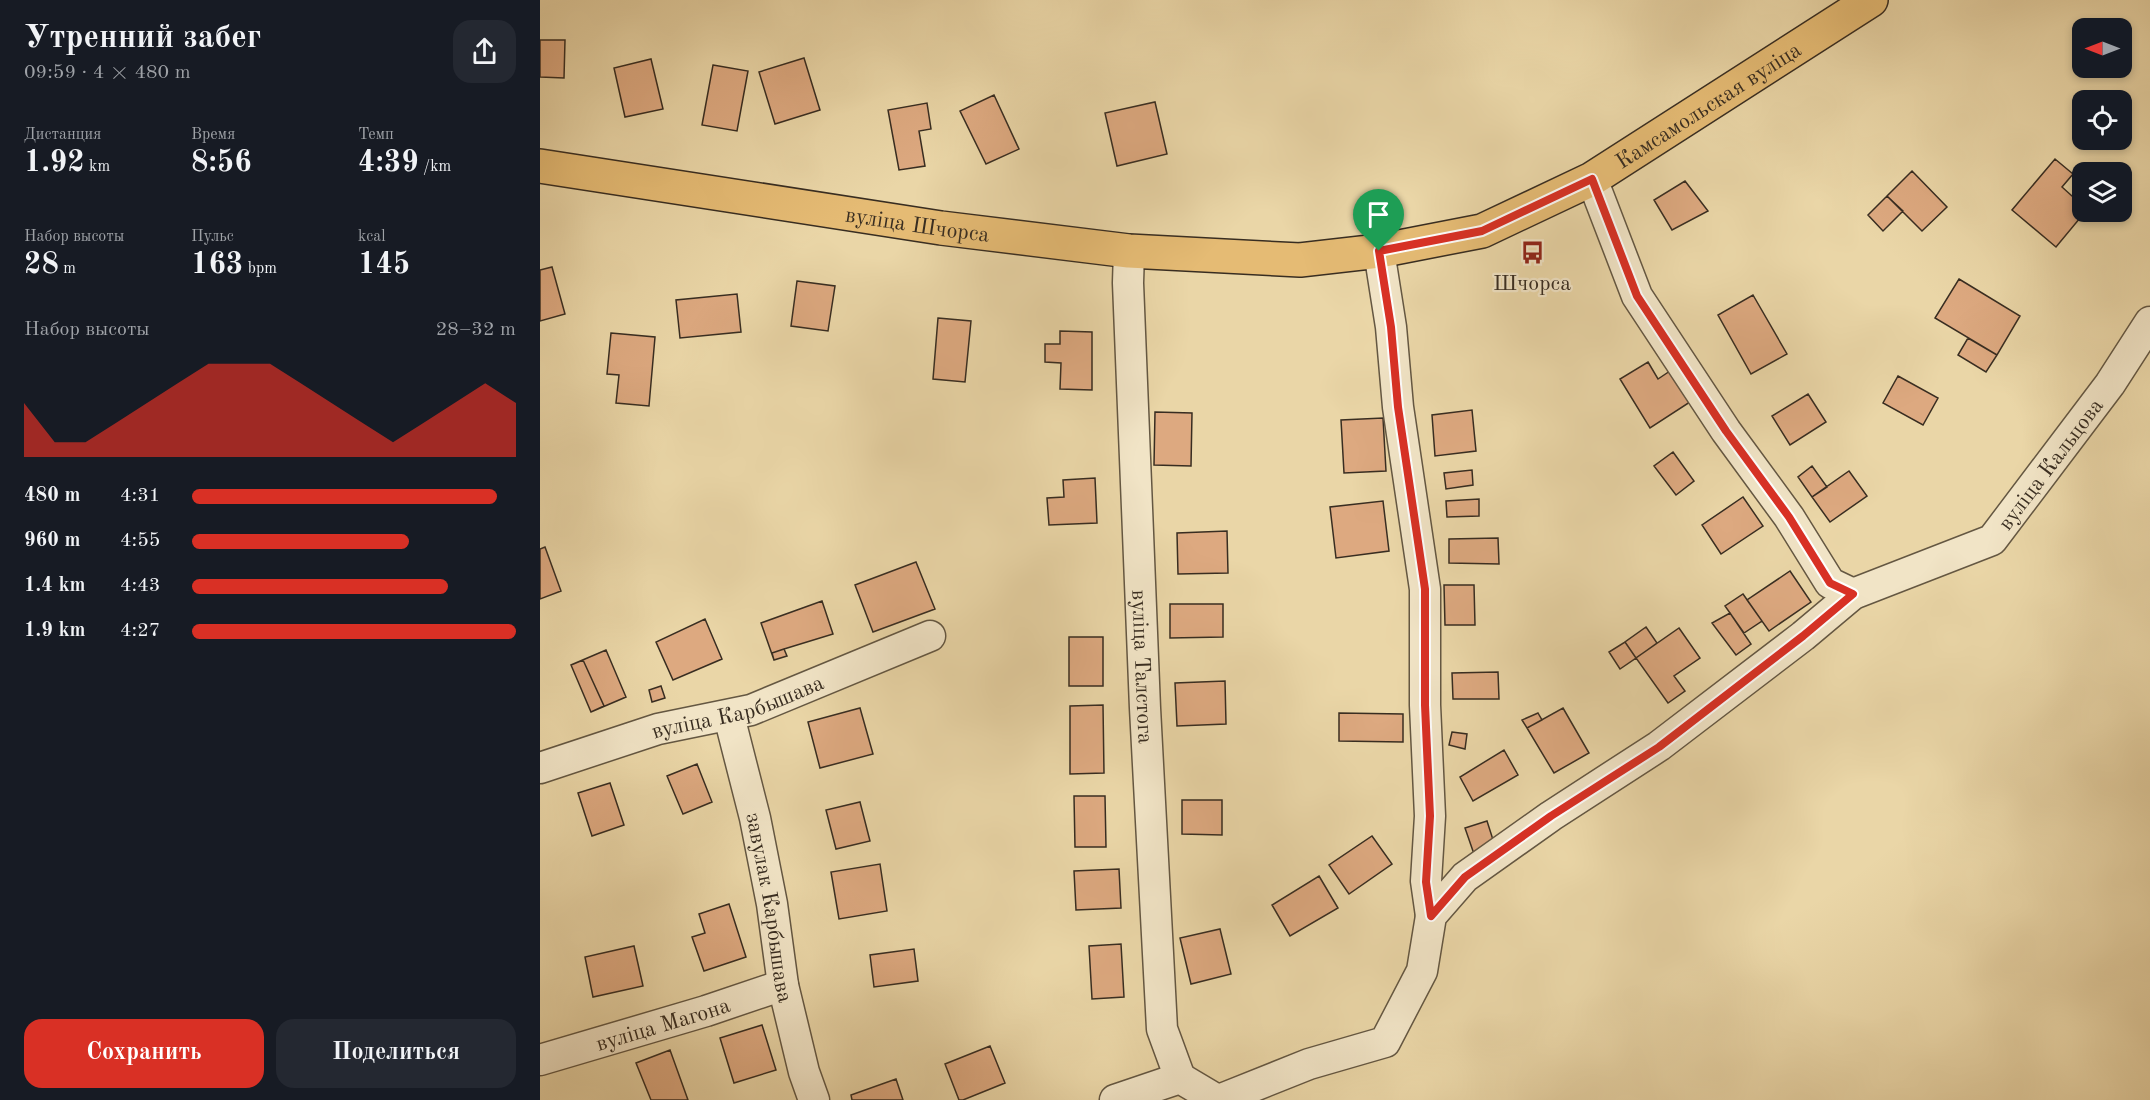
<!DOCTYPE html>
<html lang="ru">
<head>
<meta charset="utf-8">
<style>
  :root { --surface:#171b24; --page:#242831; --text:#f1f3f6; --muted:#9ea1a6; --accent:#d93025 }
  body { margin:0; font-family:"Old Standard TT",serif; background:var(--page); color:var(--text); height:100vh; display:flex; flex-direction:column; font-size:22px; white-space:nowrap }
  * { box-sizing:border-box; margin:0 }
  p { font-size:20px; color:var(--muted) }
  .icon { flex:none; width:33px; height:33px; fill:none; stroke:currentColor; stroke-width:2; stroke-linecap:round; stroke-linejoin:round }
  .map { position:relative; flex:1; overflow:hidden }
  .sheet { display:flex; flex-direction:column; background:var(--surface); width:540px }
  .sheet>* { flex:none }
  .needle { width:39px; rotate:270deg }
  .tools { position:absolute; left:1532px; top:18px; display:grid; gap:12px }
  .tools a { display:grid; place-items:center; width:60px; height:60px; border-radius:12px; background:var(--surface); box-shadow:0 3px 9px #0003; font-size:30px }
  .pin { position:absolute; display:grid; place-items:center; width:51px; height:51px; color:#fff; margin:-62px -26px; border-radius:50% 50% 50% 0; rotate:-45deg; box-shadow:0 0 6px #0007 }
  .pin .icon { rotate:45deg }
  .round { display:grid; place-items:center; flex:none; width:63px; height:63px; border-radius:18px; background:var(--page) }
  .overview { display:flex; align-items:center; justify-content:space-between; height:102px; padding:0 24px }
  h1 { font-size:33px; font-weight:700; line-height:45px }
  .metrics { display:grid; grid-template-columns:repeat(3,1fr); gap:9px; height:102px; padding:6px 24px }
  .metrics div { display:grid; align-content:center }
  .metrics b { font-size:30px; font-weight:700 }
  .metrics small { font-size:16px; font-weight:400 }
  .metrics p { font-size:16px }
  .chart { height:168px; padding:12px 24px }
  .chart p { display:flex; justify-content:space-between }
  .chart svg { width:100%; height:108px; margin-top:6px; fill:var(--accent); opacity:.7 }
  .button { display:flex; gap:12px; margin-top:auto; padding:12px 24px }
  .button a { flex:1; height:69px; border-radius:18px; background:var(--accent); color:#fff; font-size:24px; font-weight:700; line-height:69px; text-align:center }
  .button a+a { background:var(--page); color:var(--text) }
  ul { padding:0 24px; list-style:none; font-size:20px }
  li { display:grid; grid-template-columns:96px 72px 1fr; align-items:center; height:45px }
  li i { height:15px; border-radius:8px; background:var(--accent) }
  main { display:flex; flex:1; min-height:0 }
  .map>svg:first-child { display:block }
  .building { fill:#dda980; stroke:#382d21; stroke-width:1.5 }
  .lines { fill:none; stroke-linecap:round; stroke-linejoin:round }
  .minor-casing { stroke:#645742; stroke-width:33 }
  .major-casing { stroke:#382d21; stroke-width:36 }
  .minor { stroke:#f1e4c6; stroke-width:30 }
  .major { stroke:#e5bb74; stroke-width:33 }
  .route-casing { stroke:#fff; stroke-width:12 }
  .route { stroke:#d93025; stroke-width:8 }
  .labels { text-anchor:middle; stroke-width:4.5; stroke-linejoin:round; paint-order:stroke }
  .street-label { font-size:22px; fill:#382d21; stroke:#f1e4c6 }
  .poi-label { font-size:22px; fill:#382d21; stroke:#f1e4c6 }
</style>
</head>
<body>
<main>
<section class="sheet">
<div class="overview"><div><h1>Утренний забег</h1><p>09:59 · 4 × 480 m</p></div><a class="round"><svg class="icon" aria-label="share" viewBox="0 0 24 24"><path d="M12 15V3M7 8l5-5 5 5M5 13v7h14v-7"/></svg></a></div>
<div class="metrics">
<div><p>Дистанция</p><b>1.92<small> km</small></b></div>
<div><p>Время</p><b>8:56</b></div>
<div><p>Темп</p><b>4:39<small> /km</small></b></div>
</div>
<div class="metrics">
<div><p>Набор высоты</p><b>28<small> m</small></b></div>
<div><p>Пульс</p><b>163<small> bpm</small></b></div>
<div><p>kcal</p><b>145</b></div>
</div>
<div class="chart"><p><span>Набор высоты</span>28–32 m</p>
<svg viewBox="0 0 160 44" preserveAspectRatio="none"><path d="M0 44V22L10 38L20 38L30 30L40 22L50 14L60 6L70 6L80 6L90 14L100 22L110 30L120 38L130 30L140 22L150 14L160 22V44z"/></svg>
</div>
<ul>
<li><b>480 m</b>4:31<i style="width:94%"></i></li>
<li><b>960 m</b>4:55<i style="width:67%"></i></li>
<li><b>1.4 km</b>4:43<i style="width:79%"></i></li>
<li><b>1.9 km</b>4:27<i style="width:100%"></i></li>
</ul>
<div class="button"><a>Сохранить</a><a>Поделиться</a></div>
</section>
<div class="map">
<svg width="1610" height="1100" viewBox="0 0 1610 1100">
  <rect width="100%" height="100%" fill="#ead6a7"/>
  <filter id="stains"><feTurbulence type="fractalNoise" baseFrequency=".00333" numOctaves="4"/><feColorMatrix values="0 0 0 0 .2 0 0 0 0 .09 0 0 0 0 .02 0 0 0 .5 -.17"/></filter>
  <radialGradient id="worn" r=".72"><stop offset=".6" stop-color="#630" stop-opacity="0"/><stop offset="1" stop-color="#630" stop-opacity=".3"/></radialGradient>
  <path class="building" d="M0,40H25L24,78L0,77Z
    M264,58L280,110L235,124L219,72Z
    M111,59L123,109L85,117L74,68Z
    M173,65L208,71L197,131L162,125Z
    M454,95L479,149L446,164L420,111Z
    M615,102L627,154L577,166L565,113Z
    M387,103L391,129L379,131L385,166L359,170L348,110Z
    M1515,159L1533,174L1522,187L1542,205V212H1545L1516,247L1472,210Z
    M1372,171L1407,207L1382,231L1347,196Z
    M1145,181L1168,211L1132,230L1114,200Z
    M1347,196L1363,211L1343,231L1328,215Z
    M12,267L25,314L0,321V270Z
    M1419,279L1480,316L1457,355L1395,318Z
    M257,281L295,286L288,331L251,326Z
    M197,294L201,332L140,338L136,300Z
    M1213,295L1247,354L1211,374L1178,315Z
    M398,318L431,321L425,382L393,379Z
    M520,331L552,332V390L520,389L521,363L505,362V344H520Z
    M71,333L115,337L109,406L76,403L79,375L67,374Z
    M1428,338L1457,355L1446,372L1418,355Z
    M1108,362L1118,379L1130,371L1150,402L1110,428L1080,379Z
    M1358,376L1398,398L1383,425L1343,403Z
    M1268,394L1286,422L1250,445L1232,416Z
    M932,410L936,451L895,456L892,415Z
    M615,412L652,413L651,466L614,465Z
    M843,418L846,471L804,473L801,420Z
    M1133,452L1154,481L1136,495L1114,466Z
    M1272,466L1287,487L1272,497L1258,477Z
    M932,470L933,485L906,489L904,473Z
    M1309,471L1327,496L1290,522L1272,497Z
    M555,478L557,523L509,525L507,498L524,497L523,480Z
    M1203,497L1223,526L1181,554L1162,525Z
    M939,499V516L907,517L906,501Z
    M843,501L849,551L796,558L790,507Z
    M687,531L688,573L638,574L637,533Z
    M958,538L959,564L909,563V539Z
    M5,547L21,591L0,599V549Z
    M376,562L395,609L333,632L315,585Z
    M1250,571L1271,602L1229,631L1207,600Z
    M904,585H934L935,625H905Z
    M1203,594L1222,621L1204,633L1185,606Z
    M282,601L293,634L244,649L247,656L234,660L221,623Z
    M630,604H683V637L630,638Z
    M1190,613L1211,644L1196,655L1172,623Z
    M165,619L182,659L133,680L116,642Z
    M1106,627L1117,643L1096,658L1085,642Z
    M1139,628L1160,658L1134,676L1145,691L1128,703L1096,658Z
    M529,637H563V686H529Z
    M1085,642L1096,658L1080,669L1069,652Z
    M244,649L247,656L234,660L232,653Z
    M66,650L86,697L51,712L31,665Z
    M43,660L64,706L51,712L31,665Z
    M958,672L959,699H913L912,673Z
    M685,681L686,724L637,726L635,683Z
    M121,686L125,698L112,702L109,690Z
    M563,705L564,773L530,774V706Z
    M320,708L333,754L280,768L268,722Z
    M1023,708L1049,753L1014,773L987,728Z
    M799,713L863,714V742L799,741Z
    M998,713L1002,720L987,728L982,720Z
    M912,732L927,734L925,749L909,745Z
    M964,750L978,775L933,801L920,777Z
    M157,764L172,802L143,814L127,776Z
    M70,783L84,825L52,836L38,793Z
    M534,796H565L566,847H535Z
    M642,800H682V835L642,834Z
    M320,802L330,841L296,849L286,810Z
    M947,821L955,846L934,854L925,828Z
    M832,836L852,864L809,894L789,865Z
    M340,864L347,911L299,919L291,872Z
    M579,869L581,908L536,910L534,871Z
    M779,876L798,908L750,936L732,905Z
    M189,904L206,957L164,971L152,937L165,933L159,914Z
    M680,929L691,974L651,984L640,938Z
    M581,944L584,997L552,999L549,946Z
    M94,946L103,986L53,997L45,957Z
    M374,949L378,981L334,987L330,955Z
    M222,1025L236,1070L194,1083L180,1038Z
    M450,1046L465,1083L423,1100H419L405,1064Z
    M130,1050L148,1100H111L96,1063Z
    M356,1079L363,1100H312L311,1095Z"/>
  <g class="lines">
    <defs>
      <g id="minor">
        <path d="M1052,179L1097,296L1186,431L1249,517L1290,583L1313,594"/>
        <path id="s1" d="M589,251L588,283L605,708L622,1029L640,1078"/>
        <path d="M839,251L851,327L858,407L885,589V705L890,816L886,881L891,916"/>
        <path id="s2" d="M189,716L215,818L232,904L243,985L264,1072L274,1100"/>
        <path id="s3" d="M0,768L118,729L211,710L390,636"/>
        <path id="s4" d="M0,1060L166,1011L243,985"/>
        <path d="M575,1100L640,1078L677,1100"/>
        <path id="s5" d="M679,1100L769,1064L845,1042L882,971L891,916L925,877L1011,816L1119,746L1263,636L1313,594L1452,540L1570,384L1610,322"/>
      </g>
      <g id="major">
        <path id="s6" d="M0,166L401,228L589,251L760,260L839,251L942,231L1052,179L1331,0"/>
      </g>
    </defs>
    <use href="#minor" class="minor-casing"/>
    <use href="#major" class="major-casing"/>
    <use href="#minor" class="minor"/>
    <use href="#major" class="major"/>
  </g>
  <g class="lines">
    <defs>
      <path id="route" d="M1052,179L1097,296L1186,431L1249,517L1290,583L1313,594L1263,636L1119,747L1011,816L925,877L891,916L886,882L890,816L885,705V589L858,407L851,327L839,251L942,231Z"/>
    </defs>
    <use href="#route" class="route-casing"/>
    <use href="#route" class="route"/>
  </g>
  <defs>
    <symbol id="bus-bare" viewBox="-9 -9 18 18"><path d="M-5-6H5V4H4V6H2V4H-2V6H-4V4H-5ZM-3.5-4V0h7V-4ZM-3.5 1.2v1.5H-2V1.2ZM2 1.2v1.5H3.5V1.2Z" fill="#8f2418" stroke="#f1e4c6" stroke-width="2.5" paint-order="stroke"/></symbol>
  </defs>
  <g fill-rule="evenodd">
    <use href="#bus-bare" x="976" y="236" width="33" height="33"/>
  </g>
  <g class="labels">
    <g class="street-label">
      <text dy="8" stroke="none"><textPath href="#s6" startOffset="1210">Камсамольская вуліца</textPath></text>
      <text dy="8" stroke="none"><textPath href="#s6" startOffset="382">вуліца Шчорса</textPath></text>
      <text dy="8" stroke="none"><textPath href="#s5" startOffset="1089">вуліца Кальцова</textPath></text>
      <text dy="8" stroke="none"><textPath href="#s1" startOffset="416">вуліца Талстога</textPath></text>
      <text dy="8" stroke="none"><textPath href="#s3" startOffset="207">вуліца Карбышава</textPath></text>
      <text dy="8" stroke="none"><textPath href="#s2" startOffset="196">завулак Карбышава</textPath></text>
      <text dy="8" stroke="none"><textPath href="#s4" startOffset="128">вуліца Магона</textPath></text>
    </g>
    <g class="poi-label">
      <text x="992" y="290">Шчорса</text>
    </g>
  </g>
  <rect width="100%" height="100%" filter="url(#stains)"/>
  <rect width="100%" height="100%" fill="url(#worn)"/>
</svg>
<div class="tools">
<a><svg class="needle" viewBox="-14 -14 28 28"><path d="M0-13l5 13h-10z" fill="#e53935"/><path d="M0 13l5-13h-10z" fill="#9ea1a6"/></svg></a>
<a><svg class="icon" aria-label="locate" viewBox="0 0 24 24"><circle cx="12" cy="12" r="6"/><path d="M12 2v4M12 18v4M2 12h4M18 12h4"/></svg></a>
<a><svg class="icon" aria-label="layers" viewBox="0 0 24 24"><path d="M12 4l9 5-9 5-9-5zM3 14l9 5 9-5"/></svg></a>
</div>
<div class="pin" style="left:839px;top:251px;background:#1e9e55"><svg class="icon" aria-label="arrive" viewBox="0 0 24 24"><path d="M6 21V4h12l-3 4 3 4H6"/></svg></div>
</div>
</main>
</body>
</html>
